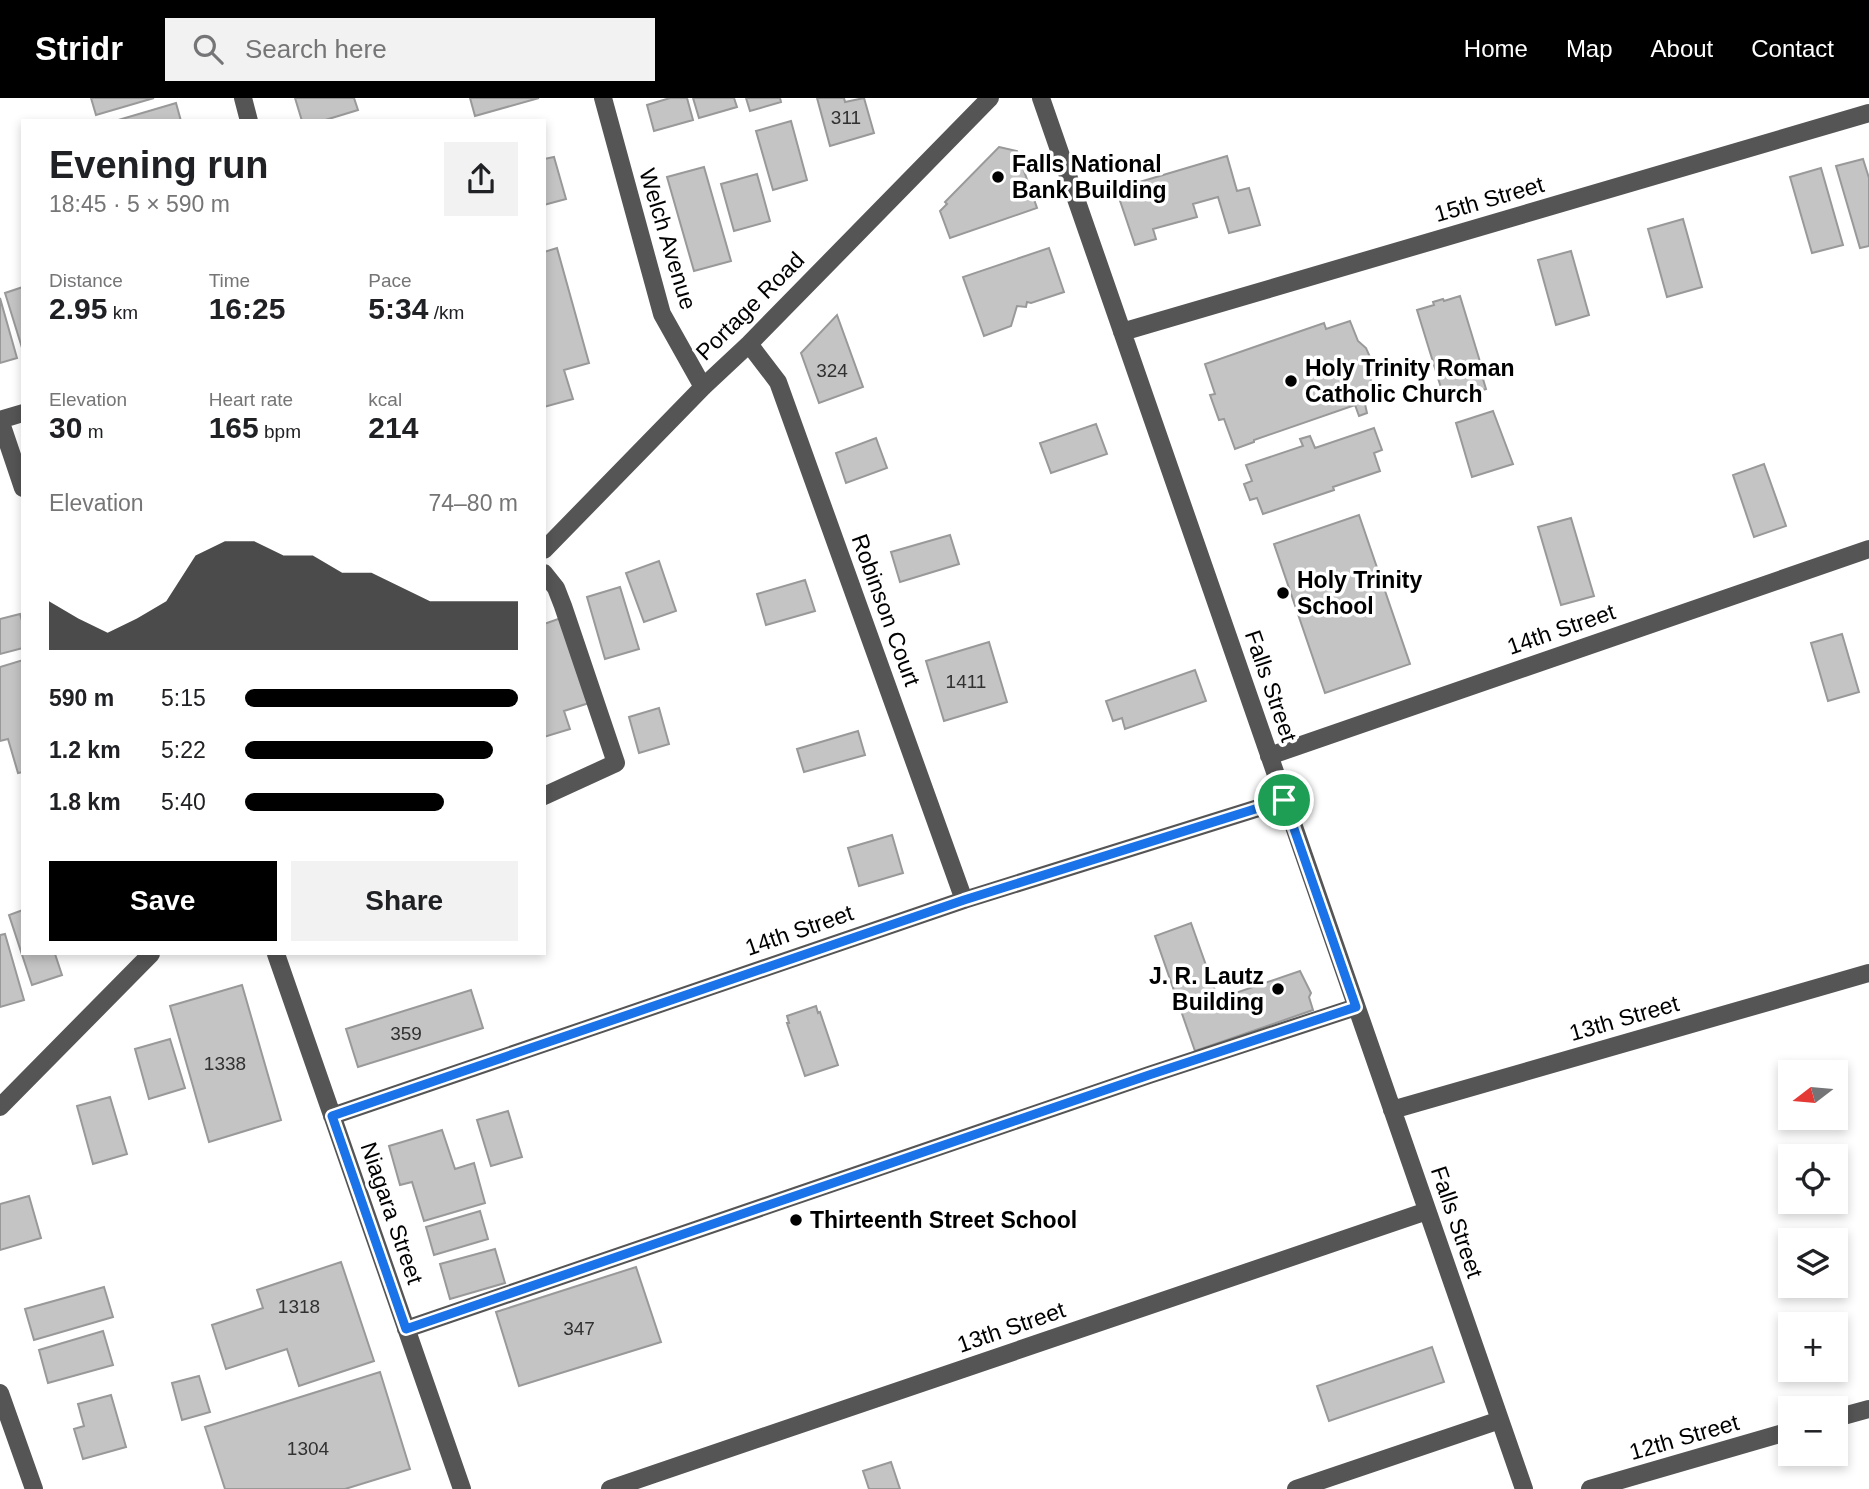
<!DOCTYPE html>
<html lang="en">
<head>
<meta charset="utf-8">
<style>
  :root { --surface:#fff; --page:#f2f2f2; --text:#202124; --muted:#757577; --accent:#000 }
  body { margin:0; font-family:Arial,sans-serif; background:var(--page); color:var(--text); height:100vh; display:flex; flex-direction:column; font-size:26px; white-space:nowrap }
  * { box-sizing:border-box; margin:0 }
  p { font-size:23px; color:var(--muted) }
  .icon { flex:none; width:38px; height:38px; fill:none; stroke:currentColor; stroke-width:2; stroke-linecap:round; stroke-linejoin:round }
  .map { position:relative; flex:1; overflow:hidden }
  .drawer { position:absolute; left:21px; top:21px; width:525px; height:836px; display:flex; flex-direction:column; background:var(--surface); border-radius:0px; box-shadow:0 4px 10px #0003 }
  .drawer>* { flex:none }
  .needle { width:46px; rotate:254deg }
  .controls { position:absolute; left:1778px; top:962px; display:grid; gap:14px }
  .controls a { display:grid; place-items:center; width:70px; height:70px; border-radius:0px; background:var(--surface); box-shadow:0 4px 10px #0003; font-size:35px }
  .pin { position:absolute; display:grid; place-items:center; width:60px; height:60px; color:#fff; margin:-30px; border:4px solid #fff; border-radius:50%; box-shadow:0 2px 7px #0007 }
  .round { display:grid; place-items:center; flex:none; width:74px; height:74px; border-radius:0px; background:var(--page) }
  .headline { display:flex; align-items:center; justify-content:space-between; height:119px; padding:0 28px }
  h1 { font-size:38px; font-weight:600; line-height:52px }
  .metrics { display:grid; grid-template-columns:repeat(3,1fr); gap:10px; height:119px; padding:7px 28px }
  .metrics div { display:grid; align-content:center }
  .metrics b { font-size:30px; font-weight:600 }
  .metrics small { font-size:19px; font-weight:400 }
  .metrics p { font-size:19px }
  .chart { height:196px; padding:14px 28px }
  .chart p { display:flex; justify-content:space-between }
  .chart svg { width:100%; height:126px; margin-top:7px; fill:var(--accent); opacity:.7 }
  .action { display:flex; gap:14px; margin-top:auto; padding:14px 28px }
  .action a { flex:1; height:80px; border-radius:0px; background:var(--accent); color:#fff; font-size:28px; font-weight:600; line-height:80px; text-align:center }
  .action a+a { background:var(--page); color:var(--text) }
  ul { padding:0 28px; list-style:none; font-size:23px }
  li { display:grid; grid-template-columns:112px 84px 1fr; align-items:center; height:52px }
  li i { height:18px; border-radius:9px; background:var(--accent) }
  header { display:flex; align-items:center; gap:42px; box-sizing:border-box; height:98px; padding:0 35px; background:var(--accent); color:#fff }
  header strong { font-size:33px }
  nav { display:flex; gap:38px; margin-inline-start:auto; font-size:24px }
  .search { width:490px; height:63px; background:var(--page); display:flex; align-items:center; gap:18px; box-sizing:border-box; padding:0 24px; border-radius:0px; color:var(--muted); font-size:26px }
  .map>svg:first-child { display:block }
  .building { fill:#c4c4c4; stroke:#999; stroke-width:2 }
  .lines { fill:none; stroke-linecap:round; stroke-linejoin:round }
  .minor { stroke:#555; stroke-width:18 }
  .route-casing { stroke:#fff; stroke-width:14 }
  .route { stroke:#1a73e8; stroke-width:9 }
  .poi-dot { fill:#000; stroke:#fff; stroke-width:2.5 }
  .labels { text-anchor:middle; stroke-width:7; stroke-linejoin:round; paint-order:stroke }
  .number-label { font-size:19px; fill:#313131 }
  .poi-label { font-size:23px; font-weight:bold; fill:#000; stroke:#fff; text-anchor:start }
  .street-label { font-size:23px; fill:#000; stroke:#fff }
</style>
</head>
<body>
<header>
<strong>Stridr</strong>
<div class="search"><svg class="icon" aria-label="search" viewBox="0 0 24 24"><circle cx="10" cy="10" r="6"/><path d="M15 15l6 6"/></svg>Search here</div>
<nav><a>Home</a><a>Map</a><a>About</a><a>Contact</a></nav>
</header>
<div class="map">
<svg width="1869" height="1391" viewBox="0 0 1869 1391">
  <rect width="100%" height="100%" fill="#fff"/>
  <path class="building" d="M91,0H154L96,17Z
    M295,0H354L358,12L322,23H302Z
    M470,0H539L475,18Z
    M670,0H687L693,22L654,33L647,7Z
    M693,0H734L737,9L699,20Z
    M746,0H780L781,4L750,13Z
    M817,0H844L845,4L864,0L874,35L830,48Z
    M176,5L181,23H115Z
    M791,23L807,82L773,92L756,33Z
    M999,49L1017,53L1037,110L950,140L940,113L947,106L945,104Z
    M1227,58L1237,93L1249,90L1260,127L1229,135L1218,99L1193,106L1197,119L1153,131L1156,141L1135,147L1116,91Z
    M554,59L566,101L544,107V61Z
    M1863,61L1869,80V148L1860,150L1836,68Z
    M704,69L731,163L694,173L667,79Z
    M1821,70L1843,147L1812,155L1790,79Z
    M757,76L770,123L734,133L721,86Z
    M1683,121L1702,189L1667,199L1648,131Z
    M557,150L589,265L564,272L573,301L544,309V154Z
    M1049,150L1064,194L1031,205L1027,204L1026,209L1017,208L1011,228L984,238L963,179Z
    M1571,153L1589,217L1556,227L1538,162Z
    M23,189V253L5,195Z
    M1460,198L1485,280L1483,281L1486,291L1451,302L1448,291L1442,293L1417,212L1434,207L1433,204L1443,201L1444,203Z
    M0,200L17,260L0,265Z
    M837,217L863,289L819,305L801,255Z
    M1350,223L1358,243L1366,250L1370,259L1367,272L1375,293L1363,297L1367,315L1359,318L1355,307L1254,342V344L1235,351L1224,321L1219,322L1210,297L1215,296L1205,266L1324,225L1326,231Z
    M1493,313L1513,366L1472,379L1456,325Z
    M1096,326L1107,356L1051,375L1040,345Z
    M1374,330L1382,352L1374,355L1380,373L1333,389L1334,392L1263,416L1257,400L1250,402L1244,386L1252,383L1246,367L1303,348L1300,341L1310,338L1315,350Z
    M876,340L887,370L846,385L836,355Z
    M1764,366L1786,428L1754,439L1733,377Z
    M1359,417L1410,566L1325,595L1274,446Z
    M1571,420L1594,498L1561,507L1538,429Z
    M950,437L959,466L900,484L891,454Z
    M659,463L676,513L644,524L626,475Z
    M805,482L815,513L766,527L757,496Z
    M620,489L639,551L605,561L587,499Z
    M20,516L23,526V550L0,556V521Z
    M561,520L589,605L564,613L570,631L544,639V526Z
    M1842,536L1859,594L1828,603L1811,545Z
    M989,544L1007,604L944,623L926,563Z
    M23,562V674L18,675L8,641L0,643V569Z
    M1195,572L1206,603L1125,631L1122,620L1113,623L1106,603Z
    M659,610L669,646L639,655L629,619Z
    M858,633L865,657L804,674L797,651Z
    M892,737L903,775L859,788L848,750Z
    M23,812V856H55L62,877L32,887L9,817Z
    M1191,825L1218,901L1300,873L1311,895L1309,899L1313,912L1195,953L1155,838Z
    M5,836L24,902L0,909V837Z
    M242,887L281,1022L209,1044L170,908Z
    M471,892L483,930L358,969L346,931Z
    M816,908L818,915L820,914L838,967L805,978L787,925H789L787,918Z
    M170,941L185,990L149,1001L135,951Z
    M110,999L127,1056L93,1066L77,1008Z
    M508,1013L522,1059L491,1068L477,1022Z
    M442,1032L455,1071L474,1065L485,1105L424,1123L412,1084L400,1087L389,1048Z
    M29,1098L41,1140L0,1152V1106Z
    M480,1113L488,1141L434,1157L426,1129Z
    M495,1151L505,1185L450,1201L440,1166Z
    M341,1164L374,1263L299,1288L287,1251L226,1271L212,1227L263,1210L257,1192Z
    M636,1169L661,1244L519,1288L496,1214Z
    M104,1189L113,1219L34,1242L25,1211Z
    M103,1233L113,1267L48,1285L39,1252Z
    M1432,1249L1444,1284L1329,1323L1317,1288Z
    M380,1274L410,1371L345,1391H225L205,1329Z
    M199,1278L210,1314L182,1322L172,1285Z
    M111,1297L126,1349L83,1361L74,1331L84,1328L78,1306Z
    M891,1364L900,1391H869L863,1373Z"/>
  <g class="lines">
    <path class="minor" d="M243,0L249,23
      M603,0L662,216L703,289
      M1041,0L1524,1391
      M1122,234L1869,15
      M749,246L778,284L964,802
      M0,322L23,390
      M0,322L23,315
      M544,452L703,289L749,246L990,0
      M544,475L556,490L563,508L616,665L544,698
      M1269,658L1869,451
      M276,856L462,1391
      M0,1009L151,856
      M1392,1012L1869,875
      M332,1018L964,802L1284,702
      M406,1231L1149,977L1356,909
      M0,1295L34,1391
      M1836,1320L1869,1311
      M610,1391L1427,1113
      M1296,1391L1500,1322
      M1590,1391L1790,1333"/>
  </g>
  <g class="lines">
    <defs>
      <path id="route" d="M1284,702L1356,909L1149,977L406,1231L332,1018L964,802Z"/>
    </defs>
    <use href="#route" class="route-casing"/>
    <use href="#route" class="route"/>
  </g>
  <g class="poi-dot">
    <circle cx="998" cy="79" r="7"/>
    <circle cx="1291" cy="283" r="7"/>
    <circle cx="1283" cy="495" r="7"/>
    <circle cx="1278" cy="891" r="7"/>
    <circle cx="796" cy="1122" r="7"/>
  </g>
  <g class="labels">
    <g class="number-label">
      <text x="846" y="26">311</text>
      <text x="832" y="279">324</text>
      <text x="966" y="590">1411</text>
      <text x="406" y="942">359</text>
      <text x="225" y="972">1338</text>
      <text x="299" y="1215">1318</text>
      <text x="579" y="1237">347</text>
      <text x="308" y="1357">1304</text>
    </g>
    <g class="poi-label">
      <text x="1012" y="74">Falls National<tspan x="1012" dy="26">Bank Building</tspan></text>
      <text x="1305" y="278">Holy Trinity Roman<tspan x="1305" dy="26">Catholic Church</tspan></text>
      <text x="1297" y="490">Holy Trinity<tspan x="1297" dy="26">School</tspan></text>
      <text x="1264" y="886" text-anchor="end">J. R. Lautz<tspan x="1264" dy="26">Building</tspan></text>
      <text x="810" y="1130">Thirteenth Street School</text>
    </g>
    <g class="street-label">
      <text transform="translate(1489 101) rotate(-16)" y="8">15th Street</text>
      <text transform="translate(668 141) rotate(73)" y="8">Welch Avenue</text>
      <text transform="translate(750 208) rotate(-45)" y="8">Portage Road</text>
      <text transform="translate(886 512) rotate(70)" y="8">Robinson Court</text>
      <text transform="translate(1561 531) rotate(-19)" y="8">14th Street</text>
      <text transform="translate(1271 588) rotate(71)" y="8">Falls Street</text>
      <text transform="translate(799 832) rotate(-19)" y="8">14th Street</text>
      <text transform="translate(1624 920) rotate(-16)" y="8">13th Street</text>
      <text transform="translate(392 1115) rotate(71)" y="8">Niagara Street</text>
      <text transform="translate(1457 1124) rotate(71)" y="8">Falls Street</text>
      <text transform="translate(1011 1229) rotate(-19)" y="8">13th Street</text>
      <text transform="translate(1684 1339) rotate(-16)" y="8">12th Street</text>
    </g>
  </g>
</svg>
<div class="controls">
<a><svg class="needle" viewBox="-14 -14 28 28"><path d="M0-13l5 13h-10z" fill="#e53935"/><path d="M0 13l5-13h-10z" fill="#757577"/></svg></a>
<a><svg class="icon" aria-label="locate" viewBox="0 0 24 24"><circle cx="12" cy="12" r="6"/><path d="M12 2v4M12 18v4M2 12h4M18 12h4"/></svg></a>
<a><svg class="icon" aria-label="layers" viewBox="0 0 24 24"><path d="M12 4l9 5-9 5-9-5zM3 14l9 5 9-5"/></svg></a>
<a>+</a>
<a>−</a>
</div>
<div class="pin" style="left:1284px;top:702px;background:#1e9e55"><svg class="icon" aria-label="arrive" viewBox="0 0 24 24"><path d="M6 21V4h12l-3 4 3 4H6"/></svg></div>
<section class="drawer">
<div class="headline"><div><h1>Evening run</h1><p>18:45 · 5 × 590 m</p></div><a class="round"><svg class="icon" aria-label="share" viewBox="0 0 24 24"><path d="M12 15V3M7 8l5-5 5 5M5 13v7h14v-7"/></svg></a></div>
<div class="metrics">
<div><p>Distance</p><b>2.95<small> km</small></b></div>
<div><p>Time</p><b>16:25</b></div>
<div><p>Pace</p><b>5:34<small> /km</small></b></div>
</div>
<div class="metrics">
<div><p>Elevation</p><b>30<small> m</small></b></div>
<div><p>Heart rate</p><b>165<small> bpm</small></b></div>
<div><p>kcal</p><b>214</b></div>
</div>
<div class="chart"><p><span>Elevation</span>74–80 m</p>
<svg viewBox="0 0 160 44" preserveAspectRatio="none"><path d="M0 44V27L10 33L20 38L30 33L40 27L50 11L60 6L70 6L80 11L90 11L100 17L110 17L120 22L130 27L140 27L150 27L160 27V44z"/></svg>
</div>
<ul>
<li><b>590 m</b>5:15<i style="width:100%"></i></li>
<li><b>1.2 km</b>5:22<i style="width:91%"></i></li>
<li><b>1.8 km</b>5:40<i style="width:73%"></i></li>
</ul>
<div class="action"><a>Save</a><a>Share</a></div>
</section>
</div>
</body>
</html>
